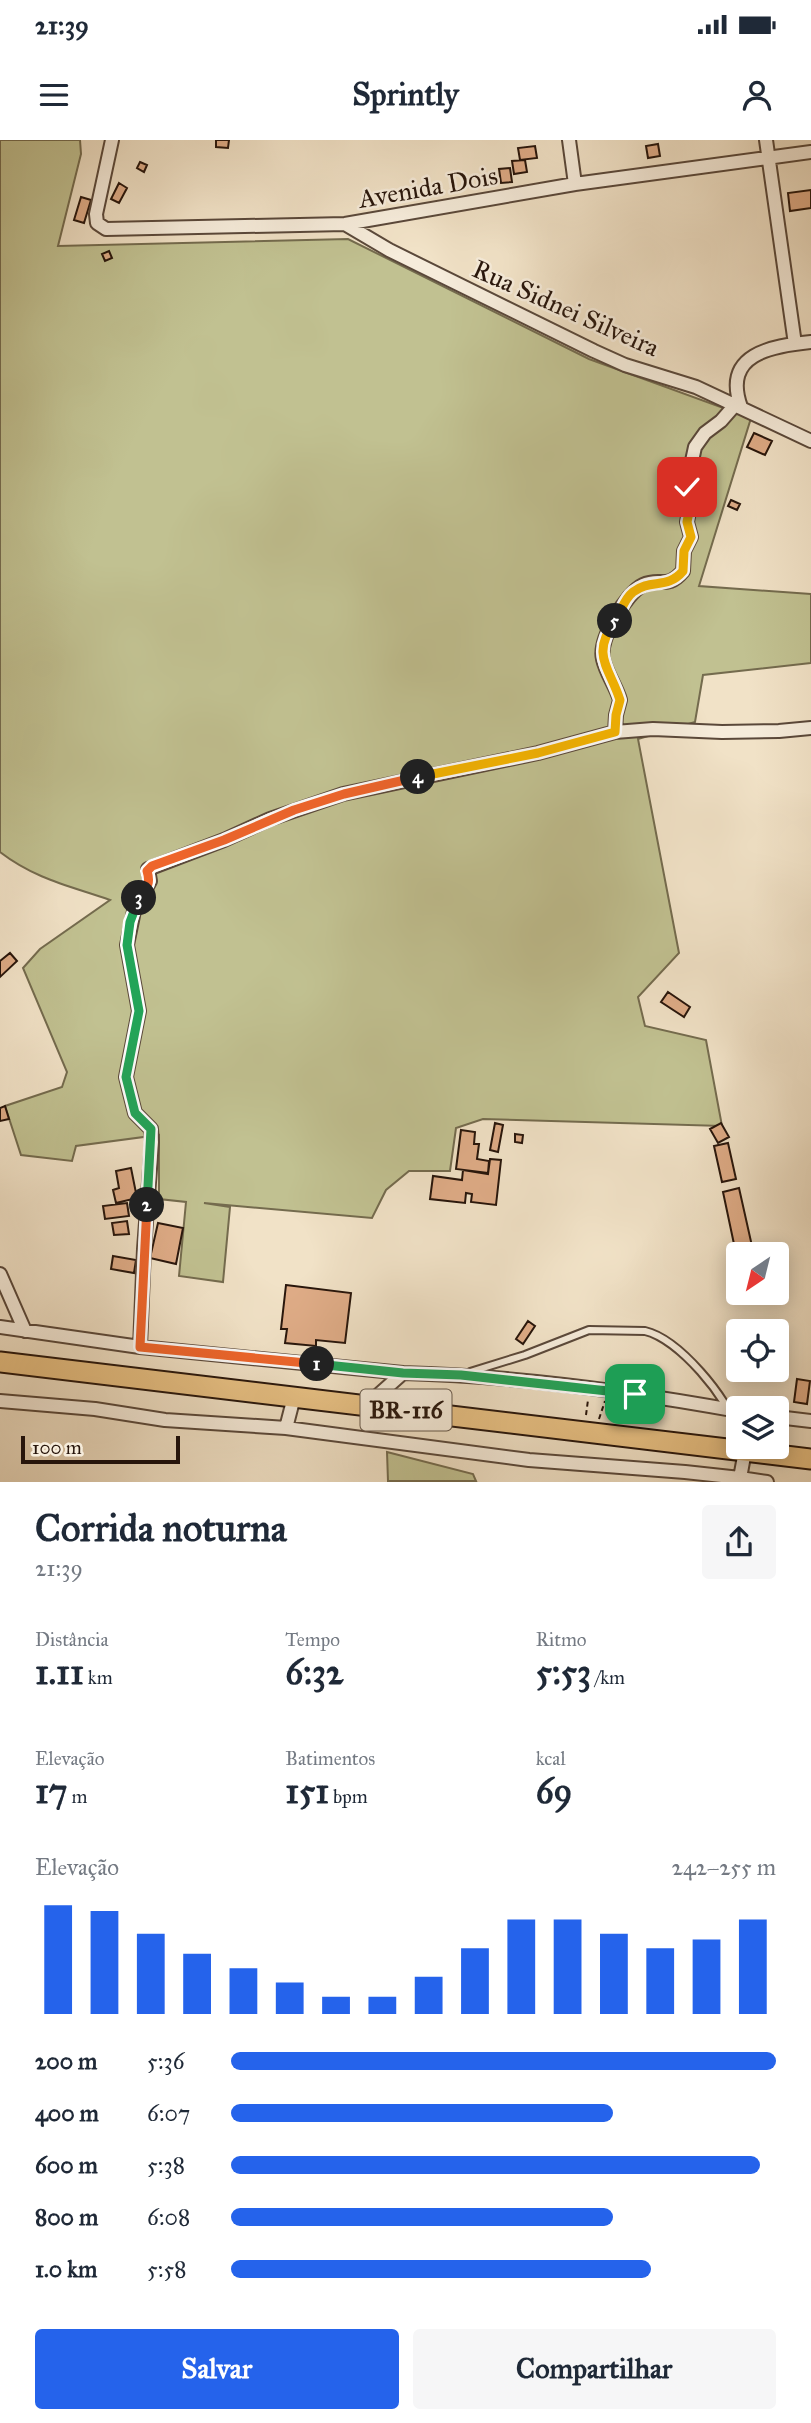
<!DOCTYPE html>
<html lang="pt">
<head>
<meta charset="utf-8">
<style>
  :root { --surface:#fff; --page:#f6f6f7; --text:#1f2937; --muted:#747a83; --accent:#2563eb }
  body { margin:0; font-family:"IM FELL Great Primer",serif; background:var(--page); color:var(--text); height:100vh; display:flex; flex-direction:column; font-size:26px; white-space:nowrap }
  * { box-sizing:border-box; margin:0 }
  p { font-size:23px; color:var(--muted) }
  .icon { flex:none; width:38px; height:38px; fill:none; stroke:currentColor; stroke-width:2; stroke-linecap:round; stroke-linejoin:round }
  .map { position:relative; height:1342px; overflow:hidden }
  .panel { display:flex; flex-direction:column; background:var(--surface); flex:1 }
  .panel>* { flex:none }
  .needle { width:46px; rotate:215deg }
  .controls { position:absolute; left:726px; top:1102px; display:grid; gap:14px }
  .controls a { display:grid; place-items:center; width:63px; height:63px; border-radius:7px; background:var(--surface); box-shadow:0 4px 18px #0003; font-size:35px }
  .scale { position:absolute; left:21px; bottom:18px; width:159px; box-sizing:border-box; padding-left:7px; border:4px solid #27150b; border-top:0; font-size:19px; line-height:24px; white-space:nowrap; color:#27150b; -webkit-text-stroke:5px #f6ecdb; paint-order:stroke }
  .pin { position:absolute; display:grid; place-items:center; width:60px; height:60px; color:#fff; margin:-30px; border-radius:14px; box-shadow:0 4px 10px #0006 }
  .km { position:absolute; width:35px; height:35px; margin:-18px; border-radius:50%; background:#222; color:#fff; font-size:19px; line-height:35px; text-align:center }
  .round { display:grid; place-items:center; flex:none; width:74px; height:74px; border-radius:7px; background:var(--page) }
  .head { display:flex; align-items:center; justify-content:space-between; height:119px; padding:0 35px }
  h1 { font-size:38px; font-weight:800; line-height:52px }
  .stats { display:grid; grid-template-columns:repeat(3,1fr); gap:10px; height:119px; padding:7px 35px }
  .stats div { display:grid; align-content:center }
  .stats b { font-size:35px; font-weight:800 }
  .stats small { font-size:19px; font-weight:400 }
  .stats p { font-size:19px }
  .chart { height:196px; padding:14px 35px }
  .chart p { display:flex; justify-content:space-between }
  .chart svg { width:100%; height:126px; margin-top:7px; stroke:var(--accent); stroke-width:6 }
  .action { display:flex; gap:14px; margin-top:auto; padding:14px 35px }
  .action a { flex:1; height:80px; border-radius:7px; background:var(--accent); color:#fff; font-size:28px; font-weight:800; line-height:80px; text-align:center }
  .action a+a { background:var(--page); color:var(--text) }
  ul { padding:0 35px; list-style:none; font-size:23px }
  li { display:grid; grid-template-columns:112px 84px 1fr; align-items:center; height:52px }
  li i { height:18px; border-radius:9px; background:var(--accent) }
  .status { display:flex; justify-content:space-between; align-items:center; height:49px; padding:0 35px; background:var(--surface); direction:ltr }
  .status svg { height:19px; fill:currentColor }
  header { display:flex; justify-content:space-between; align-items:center; height:91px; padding:0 35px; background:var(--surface); font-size:32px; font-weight:800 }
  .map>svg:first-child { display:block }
  .green { fill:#c1c191; stroke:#746b4e; stroke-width:2 }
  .building { fill:#dfac87; stroke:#27150b; stroke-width:2 }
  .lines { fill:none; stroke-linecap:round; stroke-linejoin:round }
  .service-casing { stroke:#5a483a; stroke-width:10 }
  .minor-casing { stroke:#5a483a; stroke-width:16 }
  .trunk-casing { stroke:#27150b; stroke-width:23 }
  .path { stroke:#27150b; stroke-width:2; stroke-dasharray:5 3.5; stroke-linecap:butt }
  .service { stroke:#f6ecdb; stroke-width:6 }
  .minor { stroke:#f6ecdb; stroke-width:12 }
  .trunk { stroke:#e8c184; stroke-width:19 }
  .split-1-casing { stroke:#fff; stroke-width:14 }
  .split-2-casing { stroke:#fff; stroke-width:14 }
  .split-3-casing { stroke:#fff; stroke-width:14 }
  .split-4-casing { stroke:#fff; stroke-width:14 }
  .split-5-casing { stroke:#fff; stroke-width:14 }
  .split-6-casing { stroke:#fff; stroke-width:14 }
  .split-1 { stroke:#22a559; stroke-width:9 }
  .split-2 { stroke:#f0652b; stroke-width:9 }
  .split-3 { stroke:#22a559; stroke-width:9 }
  .split-4 { stroke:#f0652b; stroke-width:9 }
  .split-5 { stroke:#f5b400; stroke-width:9 }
  .split-6 { stroke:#f5b400; stroke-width:9 }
  .labels { text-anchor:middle; stroke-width:5; stroke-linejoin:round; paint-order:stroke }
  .shield { fill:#f6ecdb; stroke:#655649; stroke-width:2 }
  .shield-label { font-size:24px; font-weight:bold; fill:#27150b }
  .street-label { font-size:26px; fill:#27150b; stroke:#f6ecdb }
</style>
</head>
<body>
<div class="status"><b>21:39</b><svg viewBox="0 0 49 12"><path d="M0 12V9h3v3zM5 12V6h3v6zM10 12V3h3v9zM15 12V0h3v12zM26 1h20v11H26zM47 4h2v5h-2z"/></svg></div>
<header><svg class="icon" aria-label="menu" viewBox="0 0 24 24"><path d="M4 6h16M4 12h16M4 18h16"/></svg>Sprintly<svg class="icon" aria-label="person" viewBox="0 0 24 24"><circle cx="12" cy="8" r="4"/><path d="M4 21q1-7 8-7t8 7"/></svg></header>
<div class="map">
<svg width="811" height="1342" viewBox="0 0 811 1342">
  <rect width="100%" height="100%" fill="#f1e2c7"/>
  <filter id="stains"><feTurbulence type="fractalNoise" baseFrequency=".00286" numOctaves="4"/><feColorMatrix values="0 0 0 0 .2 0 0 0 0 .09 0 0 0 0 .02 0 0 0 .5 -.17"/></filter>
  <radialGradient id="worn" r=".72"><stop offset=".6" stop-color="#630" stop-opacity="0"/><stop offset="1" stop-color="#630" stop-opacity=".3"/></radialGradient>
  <path class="green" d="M0,0H80L81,14L58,106L348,99L589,219L751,278L699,446L811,454V523L703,535L695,582L638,599L679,813L638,857L645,886L706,900L722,986L483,979L456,988L450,1031H409L386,1050L372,1078L204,1063L230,1067L223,1142L179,1136L186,1062L159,1059V995L76,1006L72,1021L21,1015L5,966L62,947L67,932L23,828L40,809L110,760C70,746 35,739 0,712Z
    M387,1312L473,1334L476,1341H388Z"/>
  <path class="building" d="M216,0H229L228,8L216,7Z
    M658,4L660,16L648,18L646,6Z
    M535,6L537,18L520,20L518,8Z
    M525,20L527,32L514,34L512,21Z
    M140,22L147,25L144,32L137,28Z
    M510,28L512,42L501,43L499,29Z
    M119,43L127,48L119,63L111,59Z
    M811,50V68L790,71L788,53Z
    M81,57L91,60L84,83L74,80Z
    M109,111L112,118L105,121L102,114Z
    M754,293L772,301L765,315L747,307Z
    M731,360L740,364L737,370L728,366Z
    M10,813L17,821L0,837V821Z
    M668,852L690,867L684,877L661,862Z
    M5,966L9,979L0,981V968Z
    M495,983L503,985L498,1012L490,1010Z
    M721,983L729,997L718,1003L710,989Z
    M461,990L475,992L474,1004H479L477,1019L489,1021L488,1033L456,1029Z
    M515,994L523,995L522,1003L515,1002Z
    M728,1003L736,1039L722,1042L714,1006Z
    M490,1019L501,1020L496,1065L471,1062L472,1054L466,1053L465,1063L430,1059L433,1036L462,1040L463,1030L488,1034Z
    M131,1028L137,1058L116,1063L113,1050L119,1048L116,1031Z
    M739,1048L754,1115H738V1123L723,1052Z
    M127,1063L129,1076L105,1079L103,1066Z
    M127,1081L129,1094L114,1095L112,1083Z
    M158,1083L183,1088L176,1124L150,1118Z
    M113,1116L136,1120L134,1133L111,1129Z
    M286,1145L351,1153L345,1203L316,1200V1206L285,1203L287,1189H281Z
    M528,1181L535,1186L523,1204L516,1199Z
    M797,1239L810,1241L807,1264L794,1262Z"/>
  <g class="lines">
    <defs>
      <path id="service" d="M470,1232L525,1215L589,1190L645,1191C679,1199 728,1258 738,1291"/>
      <path id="minor" d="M112,0L96,74L97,83L106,89L345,84L575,44L811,12
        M569,0L575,44
        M766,0L795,204
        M345,84L389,110L594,211L625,225L696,247L811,301
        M741,267C722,214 771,206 811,202
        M615,592L616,575L620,560C616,546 606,533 603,519C598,500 626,453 643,445C660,437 667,450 683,431L684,411L691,397L687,382L691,362L687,344L695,307L705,293L721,281L735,265
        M0,1134L25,1191
        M0,1187L140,1207L403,1233
        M140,1207L144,1109L152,1002L151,989L135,973L126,937L139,871L127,805L134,771L150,741L148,729L224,700L270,679L343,654L538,613L615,592L653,589L722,592L779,591L811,588
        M0,1261L95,1269L165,1280L286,1288L529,1320L685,1332L740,1338L745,1311
        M367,1265L403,1233C516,1236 628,1251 738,1271
        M777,1277L811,1281
        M286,1288L294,1257
        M740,1338L767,1342"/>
      <path id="trunk" d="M0,1222L811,1319"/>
    </defs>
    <use href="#service" class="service-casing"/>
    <use href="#minor" class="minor-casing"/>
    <use href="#trunk" class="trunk-casing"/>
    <path class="path" d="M586,1275L588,1260
      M599,1279L605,1261"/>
    <use href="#service" class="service"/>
    <use href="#minor" class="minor"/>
    <use href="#trunk" class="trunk"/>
  </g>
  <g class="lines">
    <defs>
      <path id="split-1" d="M317,1224L403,1233L461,1235L635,1254"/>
      <path id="split-2" d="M147,1065L140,1207L317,1224"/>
      <path id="split-3" d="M139,758L130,782L127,805L139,871L126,937L135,973L151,989L147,1065"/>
      <path id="split-4" d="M139,758C147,747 151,744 147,731L152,726L224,700L294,670L344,654L418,637"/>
      <path id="split-5" d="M418,637L538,613L615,592L616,575L620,560C610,528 590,515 615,481"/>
      <path id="split-6" d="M615,481C622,471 623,460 633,452C651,438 667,450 683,431L684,411L691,397L687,382L691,362L687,347"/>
    </defs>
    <use href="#split-1" class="split-1-casing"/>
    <use href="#split-2" class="split-2-casing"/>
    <use href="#split-3" class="split-3-casing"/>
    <use href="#split-4" class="split-4-casing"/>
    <use href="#split-5" class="split-5-casing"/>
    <use href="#split-6" class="split-6-casing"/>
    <use href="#split-1" class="split-1"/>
    <use href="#split-2" class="split-2"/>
    <use href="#split-3" class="split-3"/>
    <use href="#split-4" class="split-4"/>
    <use href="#split-5" class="split-5"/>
    <use href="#split-6" class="split-6"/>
  </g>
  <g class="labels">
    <rect class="shield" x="360.5" y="1249.5" width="91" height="41" rx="5"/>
    <g class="shield-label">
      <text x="406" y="1278">BR-116</text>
    </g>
    <g class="street-label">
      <text transform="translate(428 47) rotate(-10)" y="9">Avenida Dois</text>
      <text transform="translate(566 168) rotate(24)" y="9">Rua Sidnei Silveira</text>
    </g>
  </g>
  <rect width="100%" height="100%" filter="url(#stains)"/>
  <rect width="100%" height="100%" fill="url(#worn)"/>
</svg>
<div class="controls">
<a><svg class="needle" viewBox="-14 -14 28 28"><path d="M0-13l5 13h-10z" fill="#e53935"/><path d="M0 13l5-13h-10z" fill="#747a83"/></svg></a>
<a><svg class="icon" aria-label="locate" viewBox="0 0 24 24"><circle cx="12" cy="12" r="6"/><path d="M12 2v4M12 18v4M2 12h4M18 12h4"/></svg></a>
<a><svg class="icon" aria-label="layers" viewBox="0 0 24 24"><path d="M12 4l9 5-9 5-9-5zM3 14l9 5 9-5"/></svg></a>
</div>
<div class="scale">100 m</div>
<div class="pin" style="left:635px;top:1254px;background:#1e9e55"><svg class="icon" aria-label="arrive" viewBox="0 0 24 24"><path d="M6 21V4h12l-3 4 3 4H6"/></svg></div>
<div class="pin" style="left:687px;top:347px;background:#d93025"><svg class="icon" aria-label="check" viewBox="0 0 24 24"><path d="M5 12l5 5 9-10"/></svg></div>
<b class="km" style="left:317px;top:1224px">1</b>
<b class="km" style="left:147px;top:1065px">2</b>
<b class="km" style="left:139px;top:758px">3</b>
<b class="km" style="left:418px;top:637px">4</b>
<b class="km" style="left:615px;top:481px">5</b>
</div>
<section class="panel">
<div class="head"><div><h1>Corrida noturna</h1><p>21:39</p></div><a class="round"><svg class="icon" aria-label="share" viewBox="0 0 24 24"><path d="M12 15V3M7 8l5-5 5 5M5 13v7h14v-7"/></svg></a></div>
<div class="stats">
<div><p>Distância</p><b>1.11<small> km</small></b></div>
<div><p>Tempo</p><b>6:32</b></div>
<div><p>Ritmo</p><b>5:53<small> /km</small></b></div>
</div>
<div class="stats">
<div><p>Elevação</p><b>17<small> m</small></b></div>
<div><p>Batimentos</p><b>151<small> bpm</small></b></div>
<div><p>kcal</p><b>69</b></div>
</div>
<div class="chart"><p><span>Elevação</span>242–255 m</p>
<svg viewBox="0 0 160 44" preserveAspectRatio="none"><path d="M5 44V6M15 44V8M25 44V16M35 44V23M45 44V28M55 44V33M65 44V38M75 44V38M85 44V31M95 44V21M105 44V11M115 44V11M125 44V16M135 44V21M145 44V18M155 44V11"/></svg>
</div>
<ul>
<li><b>200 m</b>5:36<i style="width:100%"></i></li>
<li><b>400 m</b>6:07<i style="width:70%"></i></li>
<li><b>600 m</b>5:38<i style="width:97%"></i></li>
<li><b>800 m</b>6:08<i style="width:70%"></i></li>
<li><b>1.0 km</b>5:58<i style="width:77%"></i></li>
</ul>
<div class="action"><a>Salvar</a><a>Compartilhar</a></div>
</section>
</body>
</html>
